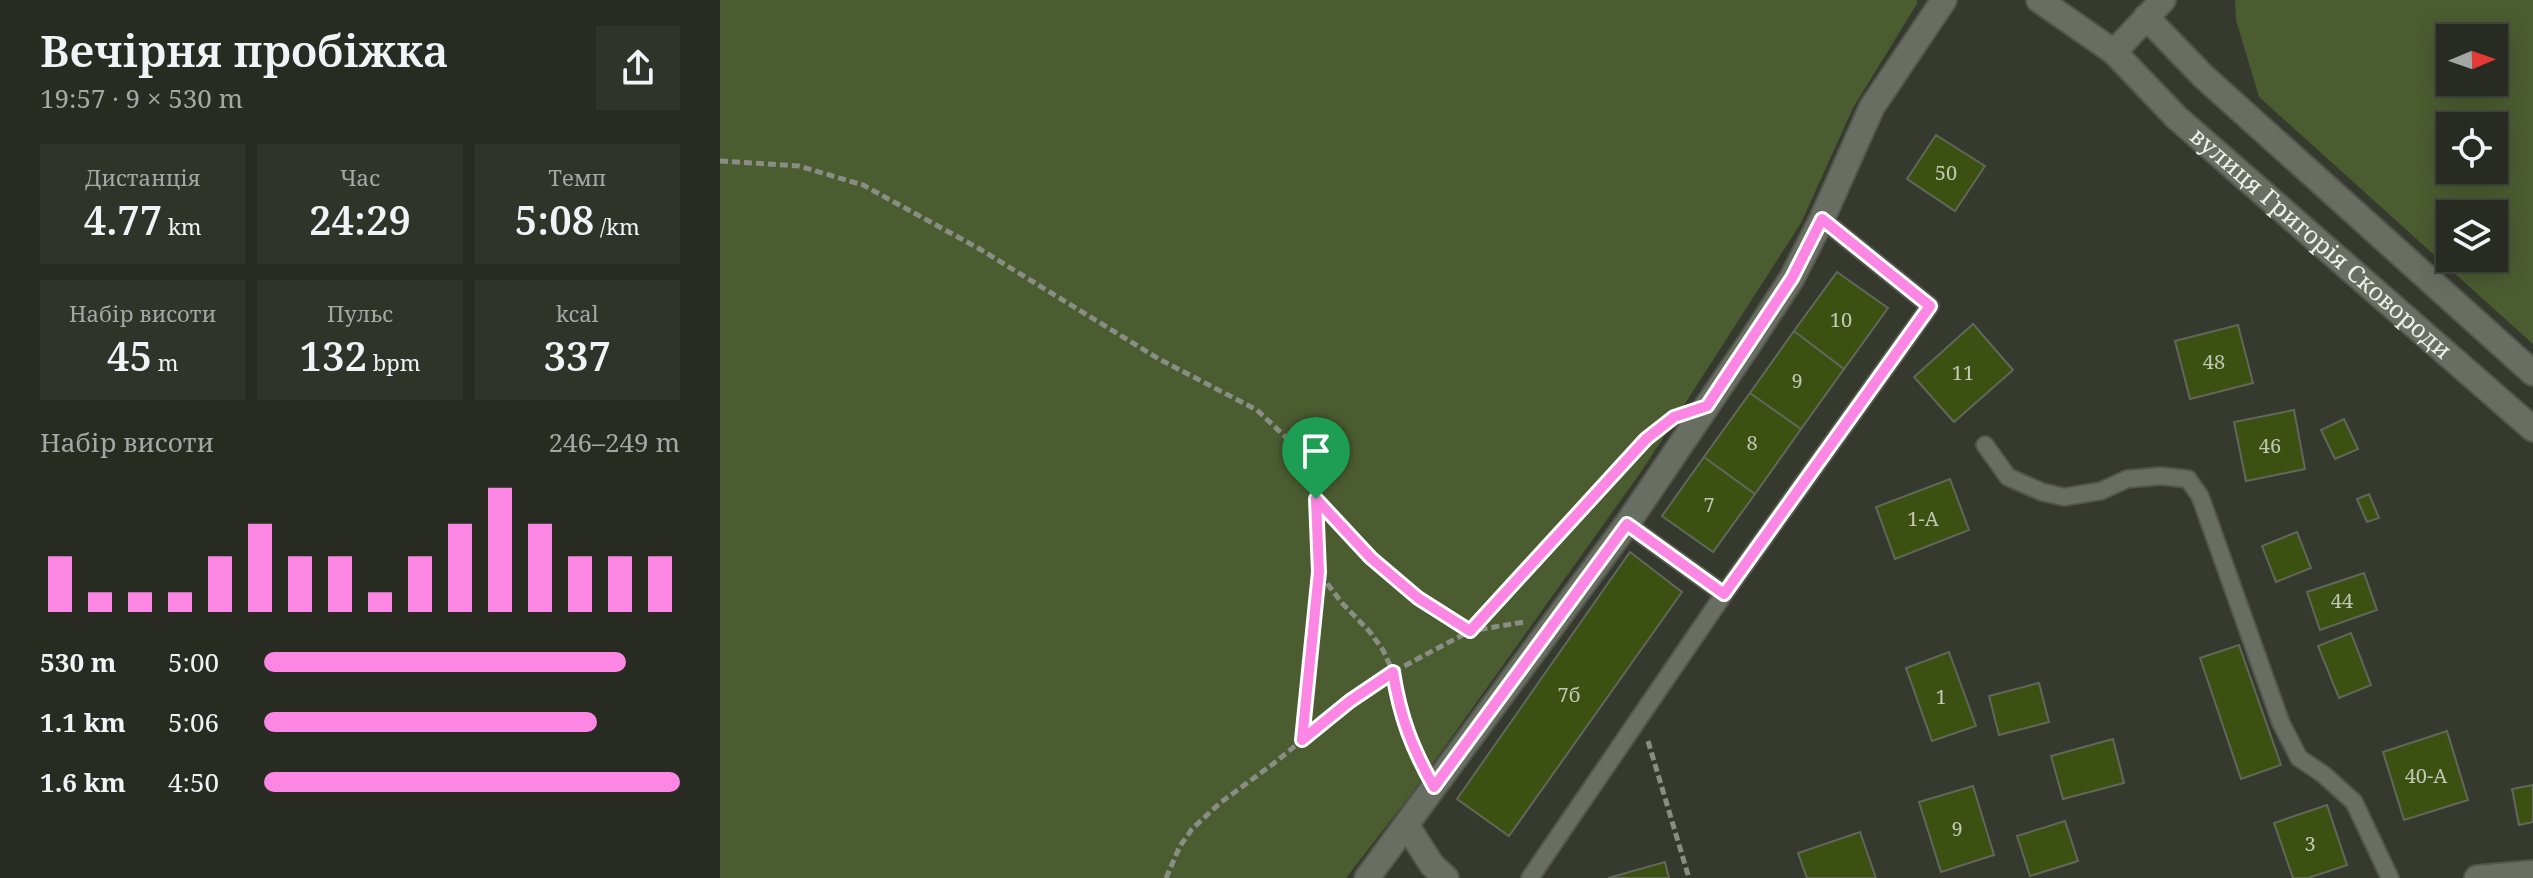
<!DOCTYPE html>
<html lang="uk">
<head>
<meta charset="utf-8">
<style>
  :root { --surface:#282b22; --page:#30332a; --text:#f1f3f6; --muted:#a5a7a5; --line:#444740; --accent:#fc86e3 }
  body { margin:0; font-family:"Noto Serif",serif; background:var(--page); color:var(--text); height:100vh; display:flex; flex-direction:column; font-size:30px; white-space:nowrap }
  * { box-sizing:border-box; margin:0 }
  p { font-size:26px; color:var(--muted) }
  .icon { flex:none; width:44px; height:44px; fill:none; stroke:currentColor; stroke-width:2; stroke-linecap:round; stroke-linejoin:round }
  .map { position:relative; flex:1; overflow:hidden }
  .sheet { display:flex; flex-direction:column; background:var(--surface); width:720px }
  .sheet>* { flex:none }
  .needle { width:52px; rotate:88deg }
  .controls { position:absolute; left:1716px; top:24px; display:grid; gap:16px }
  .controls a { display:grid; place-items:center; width:72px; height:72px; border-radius:0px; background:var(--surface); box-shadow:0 4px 20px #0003,0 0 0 2px var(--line); font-size:40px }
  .pin { position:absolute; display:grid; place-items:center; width:68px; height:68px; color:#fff; margin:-82px -34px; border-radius:50% 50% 50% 0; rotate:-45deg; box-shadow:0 0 8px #0007 }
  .pin .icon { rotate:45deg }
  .round { display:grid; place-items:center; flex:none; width:84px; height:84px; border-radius:0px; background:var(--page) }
  .headline { display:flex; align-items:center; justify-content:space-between; height:136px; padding:0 40px }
  h1 { font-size:44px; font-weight:600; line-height:60px }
  .metrics { display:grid; grid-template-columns:repeat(3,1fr); gap:12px; height:136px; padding:8px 40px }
  .metrics div { display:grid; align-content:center; border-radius:0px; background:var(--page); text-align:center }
  .metrics b { font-size:40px; font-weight:600 }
  .metrics small { font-size:22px; font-weight:400 }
  .metrics p { font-size:22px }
  .chart { height:224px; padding:16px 40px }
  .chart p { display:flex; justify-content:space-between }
  .chart svg { width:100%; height:144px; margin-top:8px; stroke:var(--accent); stroke-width:6 }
  ul { padding:0 40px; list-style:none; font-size:26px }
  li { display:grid; grid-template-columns:128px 96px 1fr; align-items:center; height:60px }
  li i { height:20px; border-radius:10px; background:var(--accent) }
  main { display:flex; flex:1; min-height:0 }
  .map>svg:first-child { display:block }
  .green { fill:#4c5c31; fill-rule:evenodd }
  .building { fill:#3c5011; stroke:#62675b; stroke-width:2 }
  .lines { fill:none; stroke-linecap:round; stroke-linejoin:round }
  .service-casing { stroke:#52564d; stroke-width:20 }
  .minor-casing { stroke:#52564d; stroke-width:28 }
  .tertiary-casing { stroke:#52564d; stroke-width:28 }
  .secondary-casing { stroke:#52564d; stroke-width:28 }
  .path { stroke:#8a8d84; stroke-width:5; stroke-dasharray:8 4; stroke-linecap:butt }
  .service { stroke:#696e62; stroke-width:16 }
  .minor { stroke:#696e62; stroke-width:24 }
  .tertiary { stroke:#696e62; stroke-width:24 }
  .secondary { stroke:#696e62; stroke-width:24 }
  .route-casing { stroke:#fff; stroke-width:16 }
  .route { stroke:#fc86e3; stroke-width:10 }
  .labels { text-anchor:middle; stroke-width:8; stroke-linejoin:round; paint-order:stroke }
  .number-label { font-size:20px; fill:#c1c8b3 }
  .street-label { font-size:24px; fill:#edf0e9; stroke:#35392e }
</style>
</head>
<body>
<main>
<section class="sheet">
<div class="headline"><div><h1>Вечірня пробіжка</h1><p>19:57 · 9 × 530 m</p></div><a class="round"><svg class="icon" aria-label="share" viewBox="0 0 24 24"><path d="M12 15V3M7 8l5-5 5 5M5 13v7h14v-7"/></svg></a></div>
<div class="metrics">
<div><p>Дистанція</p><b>4.77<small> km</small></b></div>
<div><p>Час</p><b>24:29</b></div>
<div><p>Темп</p><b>5:08<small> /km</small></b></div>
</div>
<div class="metrics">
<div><p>Набір висоти</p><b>45<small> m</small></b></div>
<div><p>Пульс</p><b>132<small> bpm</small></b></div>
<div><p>kcal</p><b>337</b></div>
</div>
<div class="chart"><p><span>Набір висоти</span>246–249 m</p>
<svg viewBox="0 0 160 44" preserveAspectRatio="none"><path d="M5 44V27M15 44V38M25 44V38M35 44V38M45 44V27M55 44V17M65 44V27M75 44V27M85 44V38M95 44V27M105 44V17M115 44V6M125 44V17M135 44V27M145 44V27M155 44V27"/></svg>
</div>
<ul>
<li><b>530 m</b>5:00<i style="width:87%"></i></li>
<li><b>1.1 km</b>5:06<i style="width:80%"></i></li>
<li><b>1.6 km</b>4:50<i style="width:100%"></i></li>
</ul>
</section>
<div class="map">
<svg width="1813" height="878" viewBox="0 0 1813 878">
  <rect width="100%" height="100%" fill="#35392e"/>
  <path class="green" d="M0,0H1196L1198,2L1133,108L1081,223L923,469L689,797L626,878H0Z
    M1515,0H1813V344L1539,97L1516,20ZM1730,38H1774V82H1730ZM1730,126H1774V170H1730ZM1730,214H1774V258H1730Z"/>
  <path class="building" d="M1216,135L1265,166L1235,211L1187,179Z
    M1117,272L1168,308L1124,369L1074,331Z
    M1253,324L1293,370L1234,422L1194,377Z
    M1518,325L1533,383L1470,399L1455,341Z
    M1074,331L1124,369L1081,429L1030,393Z
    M1030,393L1081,429L1035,494L984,457Z
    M1574,410L1585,469L1526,481L1514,422Z
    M1624,419L1638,449L1615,459L1601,430Z
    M984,457L1035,494L993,552L942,516Z
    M1230,479L1249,530L1175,559L1156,507Z
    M1649,494L1659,518L1647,522L1637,499Z
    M1577,532L1591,568L1556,582L1542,546Z
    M910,552L962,592L789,836L737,799Z
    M1644,573L1657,610L1600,630L1587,592Z
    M1631,633L1651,685L1619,698L1598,646Z
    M1519,645L1561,765L1521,779L1480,658Z
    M1229,652L1256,726L1212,741L1186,668Z
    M1319,683L1329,722L1279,735L1269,696Z
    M1727,731L1748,800L1684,820L1663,752Z
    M1393,739L1404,783L1343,799L1331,756Z
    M1813,785V822L1799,825L1792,789Z
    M1253,786L1274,855L1221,872L1199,802Z
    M1607,805L1627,865L1588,878H1573L1554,823Z
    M1345,821L1358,861L1310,876L1297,836Z
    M1140,832L1156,878H1087L1078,853Z
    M945,862L949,878H888Z"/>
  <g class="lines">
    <defs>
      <path id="service" d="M1265,445L1288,477L1322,492L1344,497L1381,491L1407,479L1441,476L1468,479L1480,496L1561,723L1579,758L1603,774L1634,802L1670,878
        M907,524L1004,594
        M810,878L1004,594L1210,306L1102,219"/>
      <path id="minor" d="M687,826L712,865L726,878
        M647,878L907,524L1031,341L1072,278L1102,219L1152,107L1224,0
        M1757,878L1813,873"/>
      <g id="tertiary">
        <path d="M1426,17L1483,76L1813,373"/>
        <path id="s1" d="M1394,52L1456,117L1813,429"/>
      </g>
      <path id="secondary" d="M1319,0L1394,52L1443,0"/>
    </defs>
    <use href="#service" class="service-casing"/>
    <use href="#minor" class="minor-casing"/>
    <use href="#tertiary" class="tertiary-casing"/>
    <use href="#secondary" class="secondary-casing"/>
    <path class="path" d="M0,161L79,166L143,185L258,248L439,359L537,410L572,443L596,499L599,572L582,740
      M596,499L651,558L698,598L750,631L926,439L940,428
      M600,574L622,603L650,632L663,650L673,672L679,711L693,750L702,766
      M928,741L969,878
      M446,878L460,846L472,829L500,803L553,764L630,701L673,672L750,631L804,622"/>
    <use href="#service" class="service"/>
    <use href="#minor" class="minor"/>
    <use href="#tertiary" class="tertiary"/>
    <use href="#secondary" class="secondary"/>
  </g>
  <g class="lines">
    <defs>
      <path id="route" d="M1102,219L1210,306L1004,594L907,524L714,787C692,748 680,717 673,672L630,701L582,740L599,572L596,499L651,558L698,598L750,631L926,439L954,417L987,406L1072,278Z"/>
    </defs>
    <use href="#route" class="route-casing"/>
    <use href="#route" class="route"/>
  </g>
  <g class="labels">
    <g class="number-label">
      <text x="1226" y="180">50</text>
      <text x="1121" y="327">10</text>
      <text x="1494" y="369">48</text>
      <text x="1243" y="380">11</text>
      <text x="1077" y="388">9</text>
      <text x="1032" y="450">8</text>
      <text x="1550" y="453">46</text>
      <text x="989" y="512">7</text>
      <text x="1203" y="526">1-А</text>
      <text x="1622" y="608">44</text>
      <text x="849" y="702">7б</text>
      <text x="1221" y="704">1</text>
      <text x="1706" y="783">40-А</text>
      <text x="1237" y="836">9</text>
      <text x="1590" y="851">3</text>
    </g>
    <g class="street-label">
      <text dy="8" stroke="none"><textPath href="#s1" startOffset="282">вулиця Григорія Сковороди</textPath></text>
    </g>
  </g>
</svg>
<div class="controls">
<a><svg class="needle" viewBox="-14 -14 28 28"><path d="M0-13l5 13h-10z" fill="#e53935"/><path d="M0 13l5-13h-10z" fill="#a5a7a5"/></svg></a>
<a><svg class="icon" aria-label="locate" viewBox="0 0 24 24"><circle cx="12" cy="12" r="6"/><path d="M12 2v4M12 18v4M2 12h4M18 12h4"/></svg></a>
<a><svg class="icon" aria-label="layers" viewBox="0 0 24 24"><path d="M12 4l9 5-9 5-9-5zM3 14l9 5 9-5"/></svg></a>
</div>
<div class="pin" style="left:596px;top:499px;background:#1e9e55"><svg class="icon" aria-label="arrive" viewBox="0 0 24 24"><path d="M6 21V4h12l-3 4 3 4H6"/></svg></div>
</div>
</main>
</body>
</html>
